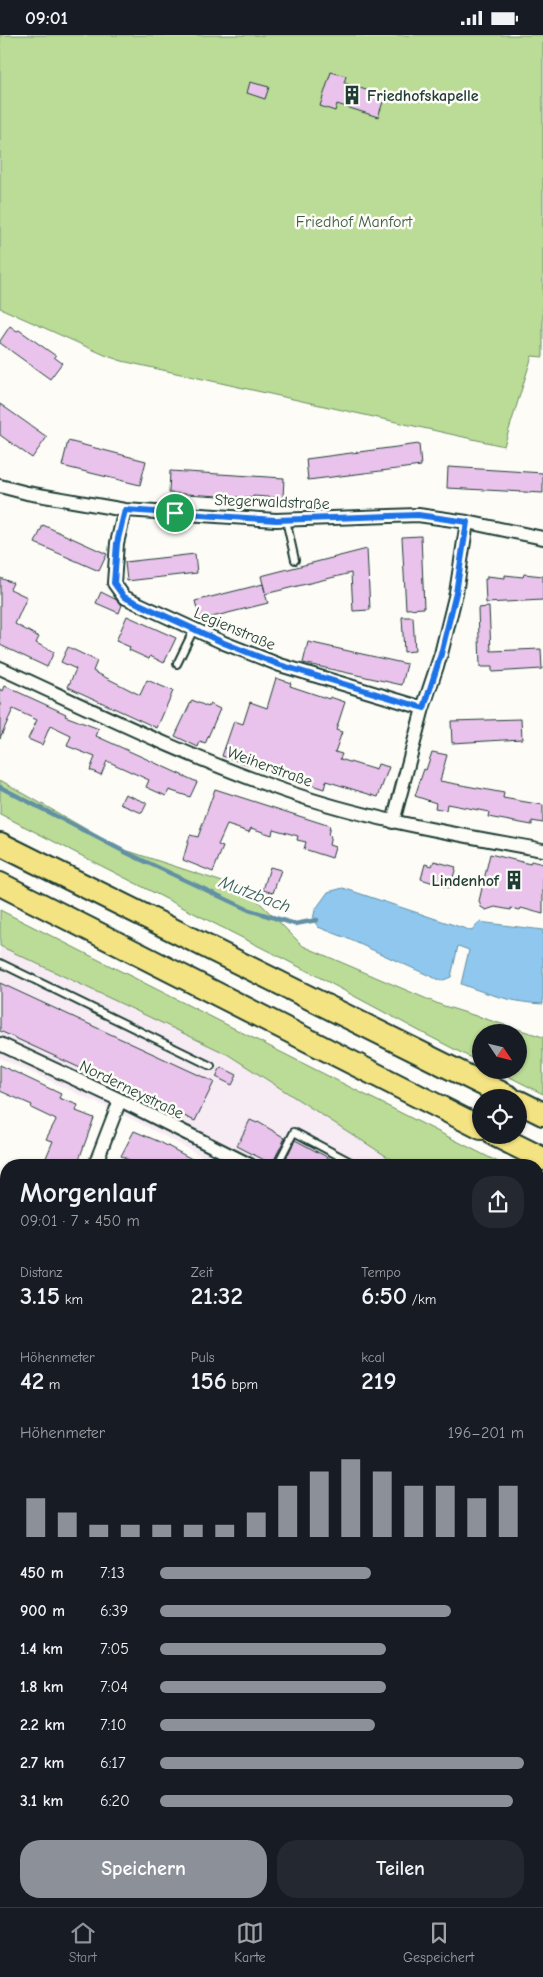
<!DOCTYPE html>
<html lang="de">
<head>
<meta charset="utf-8">
<style>
  :root { --surface:#171b24; --page:#242831; --text:#f1f3f6; --muted:#9ea1a6; --line:#363941; --accent:#8c9099 }
  body { margin:0; font-family:"Comic Neue",sans-serif; background:var(--page); color:var(--text); height:100vh; display:flex; flex-direction:column; font-size:19px; white-space:nowrap }
  * { box-sizing:border-box; margin:0 }
  p { font-size:16px; color:var(--muted) }
  .icon { flex:none; width:28px; height:28px; fill:none; stroke:currentColor; stroke-width:2; stroke-linecap:round; stroke-linejoin:round }
  .map { position:relative; flex:1; overflow:hidden }
  .panel { position:absolute; left:0px; top:1124px; width:544px; height:749px; display:flex; flex-direction:column; background:var(--surface); border-radius:20px 20px 0 0; box-shadow:0 1px 4px #0004 }
  .panel>* { flex:none }
  .needle { width:32px; rotate:125deg }
  .buttons { position:absolute; left:472px; top:989px; display:grid; gap:10px }
  .buttons a { display:grid; place-items:center; width:55px; height:55px; border-radius:50%; background:var(--surface); box-shadow:0 1px 4px #0004; font-size:25px }
  .pin { position:absolute; display:grid; place-items:center; width:42px; height:42px; color:#fff; margin:-21px; border:2px solid #fff; border-radius:50%; box-shadow:0 1px 5px #0007 }
  .round { display:grid; place-items:center; flex:none; width:52px; height:52px; border-radius:20px; background:var(--page) }
  .head { display:flex; align-items:center; justify-content:space-between; height:85px; padding:0 20px }
  h1 { font-size:28px; font-weight:700; line-height:38px }
  .metrics { display:grid; grid-template-columns:repeat(3,1fr); gap:8px; height:85px; padding:5px 20px }
  .metrics div { display:grid; align-content:center }
  .metrics b { font-size:25px; font-weight:700 }
  .metrics small { font-size:14px; font-weight:400 }
  .metrics p { font-size:14px }
  .chart { height:140px; padding:10px 20px }
  .chart p { display:flex; justify-content:space-between }
  .chart svg { width:100%; height:90px; margin-top:5px; stroke:var(--accent); stroke-width:6 }
  .button { display:flex; gap:10px; margin-top:auto; padding:10px 20px }
  .button a { flex:1; height:58px; border-radius:20px; background:var(--accent); color:#fff; font-size:20px; font-weight:700; line-height:58px; text-align:center }
  .button a+a { background:var(--page); color:var(--text) }
  ul { padding:0 20px; list-style:none; font-size:16px }
  li { display:grid; grid-template-columns:80px 60px 1fr; align-items:center; height:38px }
  li i { height:12px; border-radius:6px; background:var(--accent) }
  .status { display:flex; justify-content:space-between; align-items:center; height:35px; padding:0 25px; background:var(--surface); direction:ltr }
  .status svg { height:14px; fill:currentColor }
  .tabs { display:flex; justify-content:space-around; align-items:center; height:70px; border-top:1px solid var(--line); background:var(--surface); font-size:14px; color:var(--muted) }
  .tabs a { display:grid; justify-items:center; gap:2px }
  .tabs .selected { color:var(--accent) }
  .map>svg:first-child { display:block }
  .built { fill:#f7ebf4 }
  .green { fill:#badc96; stroke:#6c8c65 }
  .water { fill:#8fc7ee; stroke:#6290a4 }
  .lines { fill:none; stroke-linecap:round; stroke-linejoin:round }
  .stream { stroke:#6290a4; stroke-width:4.5 }
  .building { fill:#e9c3ec; stroke:#1f3d34 }
  .service-casing { stroke:#1f3d34; stroke-width:10 }
  .minor-casing { stroke:#1f3d34; stroke-width:16 }
  .tertiary-casing { stroke:#1f3d34; stroke-width:20 }
  .motorway-casing { stroke:#1f3d34; stroke-width:26 }
  .service { stroke:#fdfcf7; stroke-width:6 }
  .minor { stroke:#fdfcf7; stroke-width:12 }
  .tertiary { stroke:#fdfcf7; stroke-width:16 }
  .motorway { stroke:#f4e382; stroke-width:22 }
  .route-casing { stroke:#fff; stroke-width:10 }
  .route { stroke:#1a73e8; stroke-width:6 }
  .labels { text-anchor:middle; stroke-width:5; stroke-linejoin:round; paint-order:stroke }
  .poi-label { font-size:16px; font-weight:bold; fill:#1f3d34; stroke:#fdfcf7; text-anchor:start }
  .park-label { font-size:16px; fill:#3e5d48; stroke:#fdfcf7 }
  .street-label { font-size:16px; fill:#1f3d34; stroke:#fdfcf7 }
  .water-label { font-size:18px; font-style:italic; fill:#3b6062; stroke:#fdfcf7 }
</style>
</head>
<body>
<div class="status"><b>09:01</b><svg viewBox="0 0 49 12"><path d="M0 12V9h3v3zM5 12V6h3v6zM10 12V3h3v9zM15 12V0h3v12zM26 1h20v11H26zM47 4h2v5h-2z"/></svg></div>
<div class="map">
<svg width="543" height="1872" viewBox="0 0 543 1872">
  <rect width="100%" height="100%" fill="#fdfcf7"/>
  <filter id="ink" filterUnits="userSpaceOnUse"><feTurbulence type="fractalNoise" baseFrequency=".02" numOctaves="2"/><feDisplacementMap in="SourceGraphic" scale="10" xChannelSelector="R" yChannelSelector="G"/><feConvolveMatrix kernelMatrix="1 2 1 2 8 2 1 2 1" color-interpolation-filters="sRGB"/></filter>
  <g filter="url(#ink)">
    <path class="built" d="M0,911L227,1019L400,1130H219L132,1084L0,1023Z
      M538,1200L543,1203V1304L538,1301Z
      M538,1753L543,1755V1872H503L493,1866H538Z"/>
    <path class="green" d="M0,0H543V322L532,321L504,411L122,326L107,321L0,273Z
      M0,745L119,813L247,855L303,911L441,970L543,1002V1059L496,1035H519V998H481V1028L421,997L315,940L0,779Z
      M0,875L504,1130H400L227,1019L0,911Z
      M538,1147L543,1150V1203L538,1200Z"/>
    <path class="water" d="M343,853L472,896L479,887L543,895V969C515,968 487,959 461,949L469,915L458,911L451,942L441,946L344,902L318,892L313,884L315,875L328,857Z"/>
    <g class="lines">
      <path class="stream" d="M0,752L127,818L249,875L295,889L317,885"/>
    </g>
    <path class="building" d="M331,37L346,41L344,48L385,61L378,82L337,69L335,76L320,71Z
      M250,47L269,52L265,64L247,58Z
      M10,291L17,296L19,295L56,321L54,322L62,328L50,344L0,308V306Z
      M0,369L47,402L32,423L0,400Z
      M68,406L146,426L140,450L62,431Z
      M419,409L421,431L308,445L306,424Z
      M448,432L543,438V458L447,453Z
      M170,436L284,443L283,463L253,461V463L169,458Z
      M43,490L107,519L99,536L35,508Z
      M421,501L424,573L406,574L402,502Z
      M367,514L370,575L353,576L351,538L265,559L268,568L200,585L195,566L263,549L265,557L261,541Z
      M195,519L197,538L127,546L125,527Z
      M524,539L543,541V565L486,568L485,544H487V541L505,543V540L523,542Z
      M0,543L13,548L10,554L27,562L15,589L39,602L36,608L54,617L47,632L0,610Z
      M101,557L115,564L122,570L119,578L96,568Z
      M489,572L491,616L541,614L542,634L492,637V632H480L478,573Z
      M127,581L176,603L164,628L150,621L149,624L129,615L130,612L116,606Z
      M402,582H413L415,616L404,617Z
      M308,607L407,629L402,650L303,628Z
      M68,612L97,626L93,636L140,660L147,645L173,656L157,693L68,652L76,634L61,627Z
      M276,643L291,648L290,651L329,664L330,662L345,667L336,695L342,697L335,717L342,719L340,724L376,735L378,729L389,732L378,762L326,746L324,754L222,721L234,686L243,689L250,667L267,673Z
      M5,651L66,679L65,681L99,694L96,701L197,747L190,762L169,755L166,761L146,752L149,745L107,726L101,740L90,735L95,722L67,711L71,701L50,691L42,710L28,704L37,685L13,674L0,703V654L3,656Z
      M192,665L208,672L210,669L220,674L205,709L200,707L198,712L175,701Z
      M521,684L522,704L452,708L451,686Z
      M432,717L447,720L440,746L504,758L503,763L543,770V788L532,786V790L488,782L489,777L447,769L446,775L435,773L436,768L415,761L424,734L426,735Z
      M215,754L330,791L328,800L331,801L329,810L335,812L332,823L304,814L306,807L297,805L298,801L273,794L272,800L251,793L249,797L227,790L218,810L223,812L213,837L183,825L190,800L198,802Z
      M125,759L147,768L142,778L120,769Z
      M490,819L530,829L531,826L543,829V879L521,873L520,875L511,873V875L495,872L486,875L481,872L479,866Z
      M434,826L456,832L450,853L421,844L425,829L432,831Z
      M270,832L281,835L273,858L263,855Z
      M0,948L214,1047L195,1086L0,996Z
      M0,1030L61,1059L59,1063L78,1070L76,1076L94,1083L77,1130H43L53,1106L46,1104L56,1085L31,1073L32,1070L0,1056Z
      M221,1032L237,1040L232,1050L216,1042Z
      M250,1085L257,1088L258,1087L285,1103L272,1129L237,1111Z
      M134,1096L160,1107L203,1130H140L135,1128L121,1121Z
      M295,1105L342,1130H283Z"/>
    <g class="lines">
      <defs>
        <path id="service" d="M286,485L295,525
          M177,629L194,594
          M0,928L211,1031
          M277,1130L294,1097L356,1130
          M0,1413L6,1416
          M0,1627L6,1630
          M142,1866L152,1872
          M37,1872L40,1866"/>
        <path id="minor" d="M0,451L27,458L125,475L276,485L418,480L467,487L543,503
          M125,475L117,508L114,548L124,562L224,608L280,630L423,673
          M0,633C94,676 187,722 285,756C368,785 456,799 543,815
          M393,787L423,673L441,619L456,558L467,487
          M0,1009L120,1065L250,1130
          M95,1130L120,1065
          M538,1290L543,1294
          M0,1586L6,1589
          M538,1672L543,1666
          M538,1727L543,1729"/>
        <path id="tertiary" d="M0,1313L6,1315
          M538,1512L543,1514
          M0,1762L6,1764
          M214,1866L224,1872"/>
        <path id="motorway" d="M0,809L509,1062
          M0,849L481,1093
          M519,1067L543,1079
          M495,1100L543,1124"/>
      </defs>
      <use href="#service" class="service-casing"/>
      <use href="#minor" class="minor-casing"/>
      <use href="#tertiary" class="tertiary-casing"/>
      <use href="#motorway" class="motorway-casing"/>
      <use href="#service" class="service"/>
      <use href="#minor" class="minor"/>
      <use href="#tertiary" class="tertiary"/>
      <use href="#motorway" class="motorway"/>
    </g>
  </g>
  <g class="lines" filter="url(#ink)">
    <defs>
      <path id="route" d="M125,475L276,485L418,480L467,487L456,558L441,619L424,673L280,630L224,608L124,562L114,548L117,508Z"/>
    </defs>
    <use href="#route" class="route-casing"/>
    <use href="#route" class="route"/>
  </g>
  <defs>
    <symbol id="building-bare" viewBox="-9 -9 18 18"><path d="M-4-6H4V6H1V3H-1V6H-4ZM-2.5-4.3h1.7v1.8h-1.7ZM.8-4.3h1.7v1.8H.8ZM-2.5-1h1.7V.8h-1.7ZM.8-1h1.7V.8H.8Z" fill="#1f3d34" stroke="#fdfcf7" stroke-width="2.5" paint-order="stroke"/></symbol>
  </defs>
  <g fill-rule="evenodd">
    <use href="#building-bare" x="338" y="46" width="28" height="28"/>
    <use href="#building-bare" x="500" y="831" width="28" height="28"/>
  </g>
  <g class="labels">
    <g class="poi-label">
      <text x="367" y="66">Friedhofskapelle</text>
      <text x="499" y="851" text-anchor="end">Lindenhof</text>
    </g>
    <g class="park-label">
      <text x="354" y="192">Friedhof Manfort</text>
    </g>
    <g class="street-label">
      <text transform="translate(272 466) rotate(2)" y="6">Stegerwaldstraße</text>
      <text transform="translate(235 593) rotate(23)" y="6">Legienstraße</text>
      <text transform="translate(270 731) rotate(20)" y="6">Weiherstraße</text>
      <text transform="translate(132 1054) rotate(26)" y="6">Norderneystraße</text>
    </g>
    <g class="water-label">
      <text transform="translate(255 859) rotate(21)" y="6">Mutzbach</text>
    </g>
  </g>
</svg>
<div class="buttons">
<a><svg class="needle" viewBox="-14 -14 28 28"><path d="M0-13l5 13h-10z" fill="#e53935"/><path d="M0 13l5-13h-10z" fill="#9ea1a6"/></svg></a>
<a><svg class="icon" aria-label="locate" viewBox="0 0 24 24"><circle cx="12" cy="12" r="6"/><path d="M12 2v4M12 18v4M2 12h4M18 12h4"/></svg></a>
</div>
<div class="pin" style="left:175px;top:478px;background:#1e9e55"><svg class="icon" aria-label="arrive" viewBox="0 0 24 24"><path d="M6 21V4h12l-3 4 3 4H6"/></svg></div>
<section class="panel">
<div class="head"><div><h1>Morgenlauf</h1><p>09:01 · 7 × 450 m</p></div><a class="round"><svg class="icon" aria-label="share" viewBox="0 0 24 24"><path d="M12 15V3M7 8l5-5 5 5M5 13v7h14v-7"/></svg></a></div>
<div class="metrics">
<div><p>Distanz</p><b>3.15<small> km</small></b></div>
<div><p>Zeit</p><b>21:32</b></div>
<div><p>Tempo</p><b>6:50<small> /km</small></b></div>
</div>
<div class="metrics">
<div><p>Höhenmeter</p><b>42<small> m</small></b></div>
<div><p>Puls</p><b>156<small> bpm</small></b></div>
<div><p>kcal</p><b>219</b></div>
</div>
<div class="chart"><p><span>Höhenmeter</span>196–201 m</p>
<svg viewBox="0 0 160 44" preserveAspectRatio="none"><path d="M5 44V25M15 44V32M25 44V38M35 44V38M45 44V38M55 44V38M65 44V38M75 44V32M85 44V19M95 44V12M105 44V6M115 44V12M125 44V19M135 44V19M145 44V25M155 44V19"/></svg>
</div>
<ul>
<li><b>450 m</b>7:13<i style="width:58%"></i></li>
<li><b>900 m</b>6:39<i style="width:80%"></i></li>
<li><b>1.4 km</b>7:05<i style="width:62%"></i></li>
<li><b>1.8 km</b>7:04<i style="width:62%"></i></li>
<li><b>2.2 km</b>7:10<i style="width:59%"></i></li>
<li><b>2.7 km</b>6:17<i style="width:100%"></i></li>
<li><b>3.1 km</b>6:20<i style="width:97%"></i></li>
</ul>
<div class="button"><a>Speichern</a><a>Teilen</a></div>
</section>
</div>
<nav class="tabs">
<a class="selected"><svg class="icon" aria-label="home" viewBox="0 0 24 24"><path d="M3 11l9-7 9 7M6 9v11h12V9"/></svg>Start</a>
<a><svg class="icon" aria-label="map" viewBox="0 0 24 24"><path d="M3 6l6-2 6 2 6-2v14l-6 2-6-2-6 2zM9 4v14M15 6v14"/></svg>Karte</a>
<a><svg class="icon" aria-label="saved" viewBox="0 0 24 24"><path d="M7 4h10v16l-5-4-5 4z"/></svg>Gespeichert</a>
</nav>
</body>
</html>
